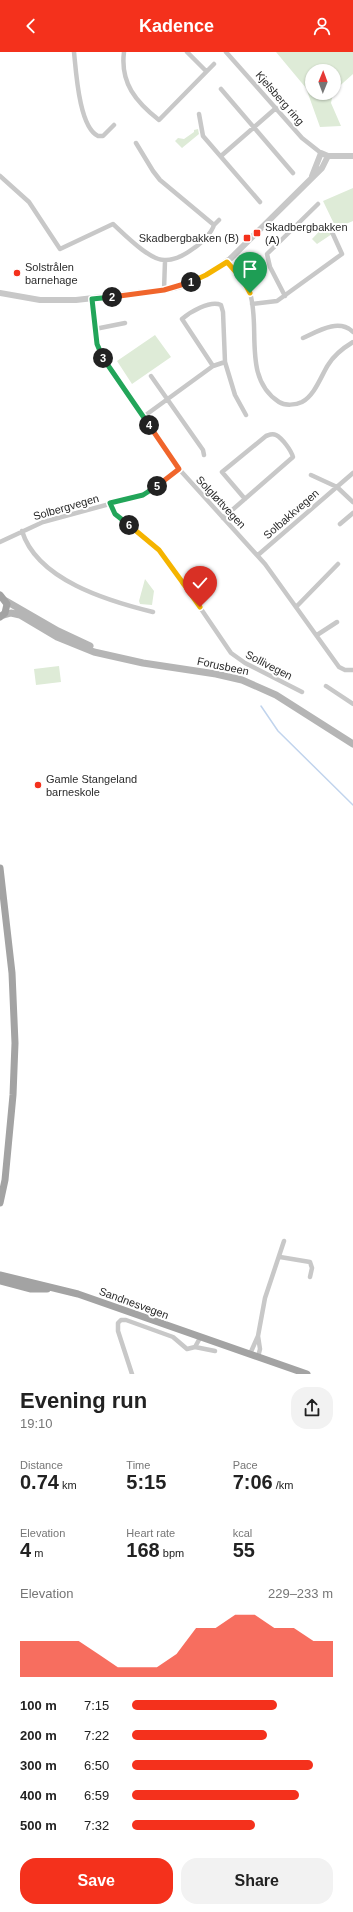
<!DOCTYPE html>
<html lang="en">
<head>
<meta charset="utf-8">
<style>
  :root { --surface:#fff; --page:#f2f2f2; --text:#222; --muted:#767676; --accent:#f4311c }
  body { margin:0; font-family:Helvetica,sans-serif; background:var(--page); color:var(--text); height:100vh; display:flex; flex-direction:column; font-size:15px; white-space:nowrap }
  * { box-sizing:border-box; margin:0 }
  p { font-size:13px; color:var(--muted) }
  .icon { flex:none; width:22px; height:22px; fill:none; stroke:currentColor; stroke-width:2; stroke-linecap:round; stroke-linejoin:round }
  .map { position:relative; height:1322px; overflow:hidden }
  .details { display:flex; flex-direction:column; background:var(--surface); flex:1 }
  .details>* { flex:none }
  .needle { width:26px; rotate:1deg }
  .buttons { position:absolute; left:305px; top:12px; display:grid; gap:8px }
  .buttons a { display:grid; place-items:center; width:36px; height:36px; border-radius:50%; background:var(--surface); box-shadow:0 1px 3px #0004; font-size:20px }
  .pin { position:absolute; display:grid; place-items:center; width:34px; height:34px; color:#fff; margin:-41px -17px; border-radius:50% 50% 50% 0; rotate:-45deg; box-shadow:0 0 4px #0007 }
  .pin .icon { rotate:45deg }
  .km { position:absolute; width:20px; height:20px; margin:-10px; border-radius:50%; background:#222; color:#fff; font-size:11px; line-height:20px; text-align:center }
  .round { display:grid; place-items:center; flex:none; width:42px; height:42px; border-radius:16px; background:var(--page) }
  .summary { display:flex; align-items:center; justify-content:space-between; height:68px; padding:0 20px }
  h1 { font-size:22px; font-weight:700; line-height:30px }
  .metrics { display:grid; grid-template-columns:repeat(3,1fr); gap:6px; height:68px; padding:4px 20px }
  .metrics div { display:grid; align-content:center }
  .metrics b { font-size:20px; font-weight:700 }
  .metrics small { font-size:11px; font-weight:400 }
  .metrics p { font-size:11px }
  .chart { height:112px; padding:8px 20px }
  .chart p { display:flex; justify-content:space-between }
  .chart svg { width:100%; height:72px; margin-top:4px; fill:var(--accent); opacity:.7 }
  .button { display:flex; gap:8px; margin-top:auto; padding:8px 20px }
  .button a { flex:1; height:46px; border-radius:16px; background:var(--accent); color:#fff; font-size:16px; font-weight:700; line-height:46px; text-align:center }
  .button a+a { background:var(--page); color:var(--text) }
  ul { padding:0 20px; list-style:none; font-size:13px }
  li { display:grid; grid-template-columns:64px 48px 1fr; align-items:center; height:30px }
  li i { height:10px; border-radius:5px; background:var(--accent) }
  header { display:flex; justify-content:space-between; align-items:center; height:52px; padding:0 20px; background:var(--accent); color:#fff; font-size:18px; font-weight:700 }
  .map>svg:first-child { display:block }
  .green { fill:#deebd7 }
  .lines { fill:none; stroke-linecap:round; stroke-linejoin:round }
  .stream { stroke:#c1d4ed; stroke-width:1.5 }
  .minor { stroke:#c8c8c8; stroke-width:4.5 }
  .tertiary { stroke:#c8c8c8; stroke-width:6 }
  .secondary { stroke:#b5b5b5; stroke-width:7 }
  .primary { stroke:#a3a3a3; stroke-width:7 }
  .split-1-casing { stroke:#fff; stroke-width:8 }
  .split-2-casing { stroke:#fff; stroke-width:8 }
  .split-3-casing { stroke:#fff; stroke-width:8 }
  .split-4-casing { stroke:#fff; stroke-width:8 }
  .split-5-casing { stroke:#fff; stroke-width:8 }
  .split-6-casing { stroke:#fff; stroke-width:8 }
  .split-7-casing { stroke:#fff; stroke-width:8 }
  .split-8-casing { stroke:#fff; stroke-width:8 }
  .split-1 { stroke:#f5b400; stroke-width:5 }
  .split-2 { stroke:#f0652b; stroke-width:5 }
  .split-3 { stroke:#22a559; stroke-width:5 }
  .split-4 { stroke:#22a559; stroke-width:5 }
  .split-5 { stroke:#f0652b; stroke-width:5 }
  .split-6 { stroke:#22a559; stroke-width:5 }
  .split-7 { stroke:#f5b400; stroke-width:5 }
  .split-8 { stroke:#f5b400; stroke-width:5 }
  .poi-dot { fill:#f4311c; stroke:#fff; stroke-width:1.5 }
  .labels { text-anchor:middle; stroke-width:4; stroke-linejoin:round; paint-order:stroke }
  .street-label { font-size:11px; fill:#2b2b2b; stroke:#fff }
  .poi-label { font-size:11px; fill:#2b2b2b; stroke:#fff; text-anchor:start }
</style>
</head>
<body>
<header><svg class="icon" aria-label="back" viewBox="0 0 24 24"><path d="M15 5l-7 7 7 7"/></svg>Kadence<svg class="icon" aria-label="person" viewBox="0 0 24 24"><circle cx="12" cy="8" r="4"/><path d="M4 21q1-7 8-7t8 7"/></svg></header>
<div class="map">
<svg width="353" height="1322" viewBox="0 0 353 1322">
  <rect width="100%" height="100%" fill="#fff"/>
  <path class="green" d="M276,0H353V22L334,39V19H312V41H333L331,51L341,74L320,75L306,36Z
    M198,77L199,82L182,96L175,89L178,86L184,87L194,80V78Z
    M353,136V169L336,176L323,149Z
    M327,171L332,182L317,192L312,187Z
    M155,283L171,305L132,332L117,309Z
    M145,527L154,539L152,553L140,552L139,549Z
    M59,614L61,630L36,633L34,617Z"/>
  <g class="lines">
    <path class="stream" d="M261,654L278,679L353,753"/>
    <path class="minor" d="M74,0C76,19 79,75 98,84H103L114,73
      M124,0C120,31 136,50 159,68L214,12
      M187,0L206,19
      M226,0L302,86L321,101
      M221,37L293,121
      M199,62L203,84L260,150
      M221,104L276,56
      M0,124L29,150L60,197L113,172C124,182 151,210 166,208C176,208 186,202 194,196C201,192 212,180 214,173L160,128L153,119L136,91
      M214,173L219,168
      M227,210C235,219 247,229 250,241C261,276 242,326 279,350C285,354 296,353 302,350C315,343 321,324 328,313C334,303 343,296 353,290
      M164,238L165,209
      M285,244L270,215L267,202L318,152
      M92,247L97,292L104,308L179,417L265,512L339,615L345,618H353
      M252,252L277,249L342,202L332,180
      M95,277L125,271
      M303,286C318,279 339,266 353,280
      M213,314L182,267C190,260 210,248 221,253L223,260L225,310L235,343L246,363
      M151,324L203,398L204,403
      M143,365L213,314L225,310
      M311,423L337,435L353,450
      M110,451C118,471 152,490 167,507L231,601L245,611L302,640
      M223,466L293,405C291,398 282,386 276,383C272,381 269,383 266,384L222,420L245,447
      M340,472L353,461
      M22,479C37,528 108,549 153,560
      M0,490L43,470L143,443L179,417
      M258,503L353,421
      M297,554L338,512
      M317,583L337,570
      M326,634L353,652
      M280,1205L310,1210L312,1216L310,1225
      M195,1295L215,1299
      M250,1302L258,1284
      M258,1305L260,1297L258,1284L265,1246L284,1189
      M132,1322L118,1279V1271L121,1268H126L173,1285L187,1297L195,1295L200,1286"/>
    <path class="tertiary" d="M312,124L321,101L328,104H353
      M0,241L40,248H76L164,238L186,233L206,223L230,207L322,116L328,104"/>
    <path class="secondary" d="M6,549L58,579L90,594
      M4,563L11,561L20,563L57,585L94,600L143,611L216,622L242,628L276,643L353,692"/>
    <path class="primary" d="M0,543L7,552L5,561L0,565
      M0,816L12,921L15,991L13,1043L5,1128L0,1151
      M0,1223L78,1242L307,1322
      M0,1229L31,1237H47"/>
  </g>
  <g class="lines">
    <defs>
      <path id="split-1" d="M191,230L206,223L227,210L243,228L250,241"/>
      <path id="split-2" d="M112,245L164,238L191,230"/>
      <path id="split-3" d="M103,306L97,292L92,247L112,245"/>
      <path id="split-4" d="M103,306L149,373"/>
      <path id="split-5" d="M149,373L179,417L157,434"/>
      <path id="split-6" d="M129,473L115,462L110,451L143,443L157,434"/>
      <path id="split-7" d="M129,473L159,498L183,531"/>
      <path id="split-8" d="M183,531L200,555"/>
    </defs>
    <use href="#split-1" class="split-1-casing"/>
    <use href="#split-2" class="split-2-casing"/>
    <use href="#split-3" class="split-3-casing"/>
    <use href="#split-4" class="split-4-casing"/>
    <use href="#split-5" class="split-5-casing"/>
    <use href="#split-6" class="split-6-casing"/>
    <use href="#split-7" class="split-7-casing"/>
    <use href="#split-8" class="split-8-casing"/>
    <use href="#split-1" class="split-1"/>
    <use href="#split-2" class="split-2"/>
    <use href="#split-3" class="split-3"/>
    <use href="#split-4" class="split-4"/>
    <use href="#split-5" class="split-5"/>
    <use href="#split-6" class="split-6"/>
    <use href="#split-7" class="split-7"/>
    <use href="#split-8" class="split-8"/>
  </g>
  <g class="poi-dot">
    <rect x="253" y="177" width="8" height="8" rx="2"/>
    <rect x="243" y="182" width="8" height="8" rx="2"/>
    <circle cx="17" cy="221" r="4"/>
    <circle cx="38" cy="733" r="4"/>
  </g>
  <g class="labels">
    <g class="street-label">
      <text transform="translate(280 46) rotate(49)" y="4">Kjelsberg ring</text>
      <text transform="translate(221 450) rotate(47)" y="4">Solgløttvegen</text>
      <text transform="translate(66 455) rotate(-16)" y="4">Solbergvegen</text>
      <text transform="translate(291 462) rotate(-41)" y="4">Solbakkvegen</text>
      <text transform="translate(269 613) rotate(27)" y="4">Sollivegen</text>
      <text transform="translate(223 614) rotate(12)" y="4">Forusbeen</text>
      <text transform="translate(134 1251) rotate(20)" y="4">Sandnesvegen</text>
    </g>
    <g class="poi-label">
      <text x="265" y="179">Skadbergbakken<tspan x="265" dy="13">(A)</tspan></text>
      <text x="239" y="190" text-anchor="end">Skadbergbakken (B)</text>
      <text x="25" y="219">Solstrålen<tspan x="25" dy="13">barnehage</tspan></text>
      <text x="46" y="731">Gamle Stangeland<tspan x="46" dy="13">barneskole</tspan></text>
    </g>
  </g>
</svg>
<div class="buttons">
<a><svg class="needle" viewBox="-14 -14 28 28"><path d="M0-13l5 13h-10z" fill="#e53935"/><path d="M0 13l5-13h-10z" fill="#767676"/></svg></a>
</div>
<div class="pin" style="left:250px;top:241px;background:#1e9e55"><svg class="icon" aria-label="arrive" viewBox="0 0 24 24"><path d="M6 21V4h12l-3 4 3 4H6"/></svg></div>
<div class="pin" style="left:200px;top:555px;background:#d93025"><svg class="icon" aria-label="check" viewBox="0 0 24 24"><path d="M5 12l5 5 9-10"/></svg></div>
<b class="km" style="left:191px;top:230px">1</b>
<b class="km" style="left:112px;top:245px">2</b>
<b class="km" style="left:103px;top:306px">3</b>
<b class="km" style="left:149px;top:373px">4</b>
<b class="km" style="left:157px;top:434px">5</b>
<b class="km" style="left:129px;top:473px">6</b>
</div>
<section class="details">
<div class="summary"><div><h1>Evening run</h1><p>19:10</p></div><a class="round"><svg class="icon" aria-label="share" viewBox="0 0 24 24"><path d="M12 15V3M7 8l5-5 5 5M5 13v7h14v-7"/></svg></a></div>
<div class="metrics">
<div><p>Distance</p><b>0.74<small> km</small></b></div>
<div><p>Time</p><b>5:15</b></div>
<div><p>Pace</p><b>7:06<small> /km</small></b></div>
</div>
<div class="metrics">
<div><p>Elevation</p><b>4<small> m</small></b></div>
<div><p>Heart rate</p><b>168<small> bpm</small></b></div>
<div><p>kcal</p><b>55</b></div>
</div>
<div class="chart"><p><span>Elevation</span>229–233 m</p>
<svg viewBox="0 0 160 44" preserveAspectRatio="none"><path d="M0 44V22L10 22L20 22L30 22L40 30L50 38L60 38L70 38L80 30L90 14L100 14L110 6L120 6L130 14L140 14L150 22L160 22V44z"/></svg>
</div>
<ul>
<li><b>100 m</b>7:15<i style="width:72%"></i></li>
<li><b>200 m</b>7:22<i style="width:67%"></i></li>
<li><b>300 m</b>6:50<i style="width:90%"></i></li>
<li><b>400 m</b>6:59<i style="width:83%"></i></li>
<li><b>500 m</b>7:32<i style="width:61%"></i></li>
</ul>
<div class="button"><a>Save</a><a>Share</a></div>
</section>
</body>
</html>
